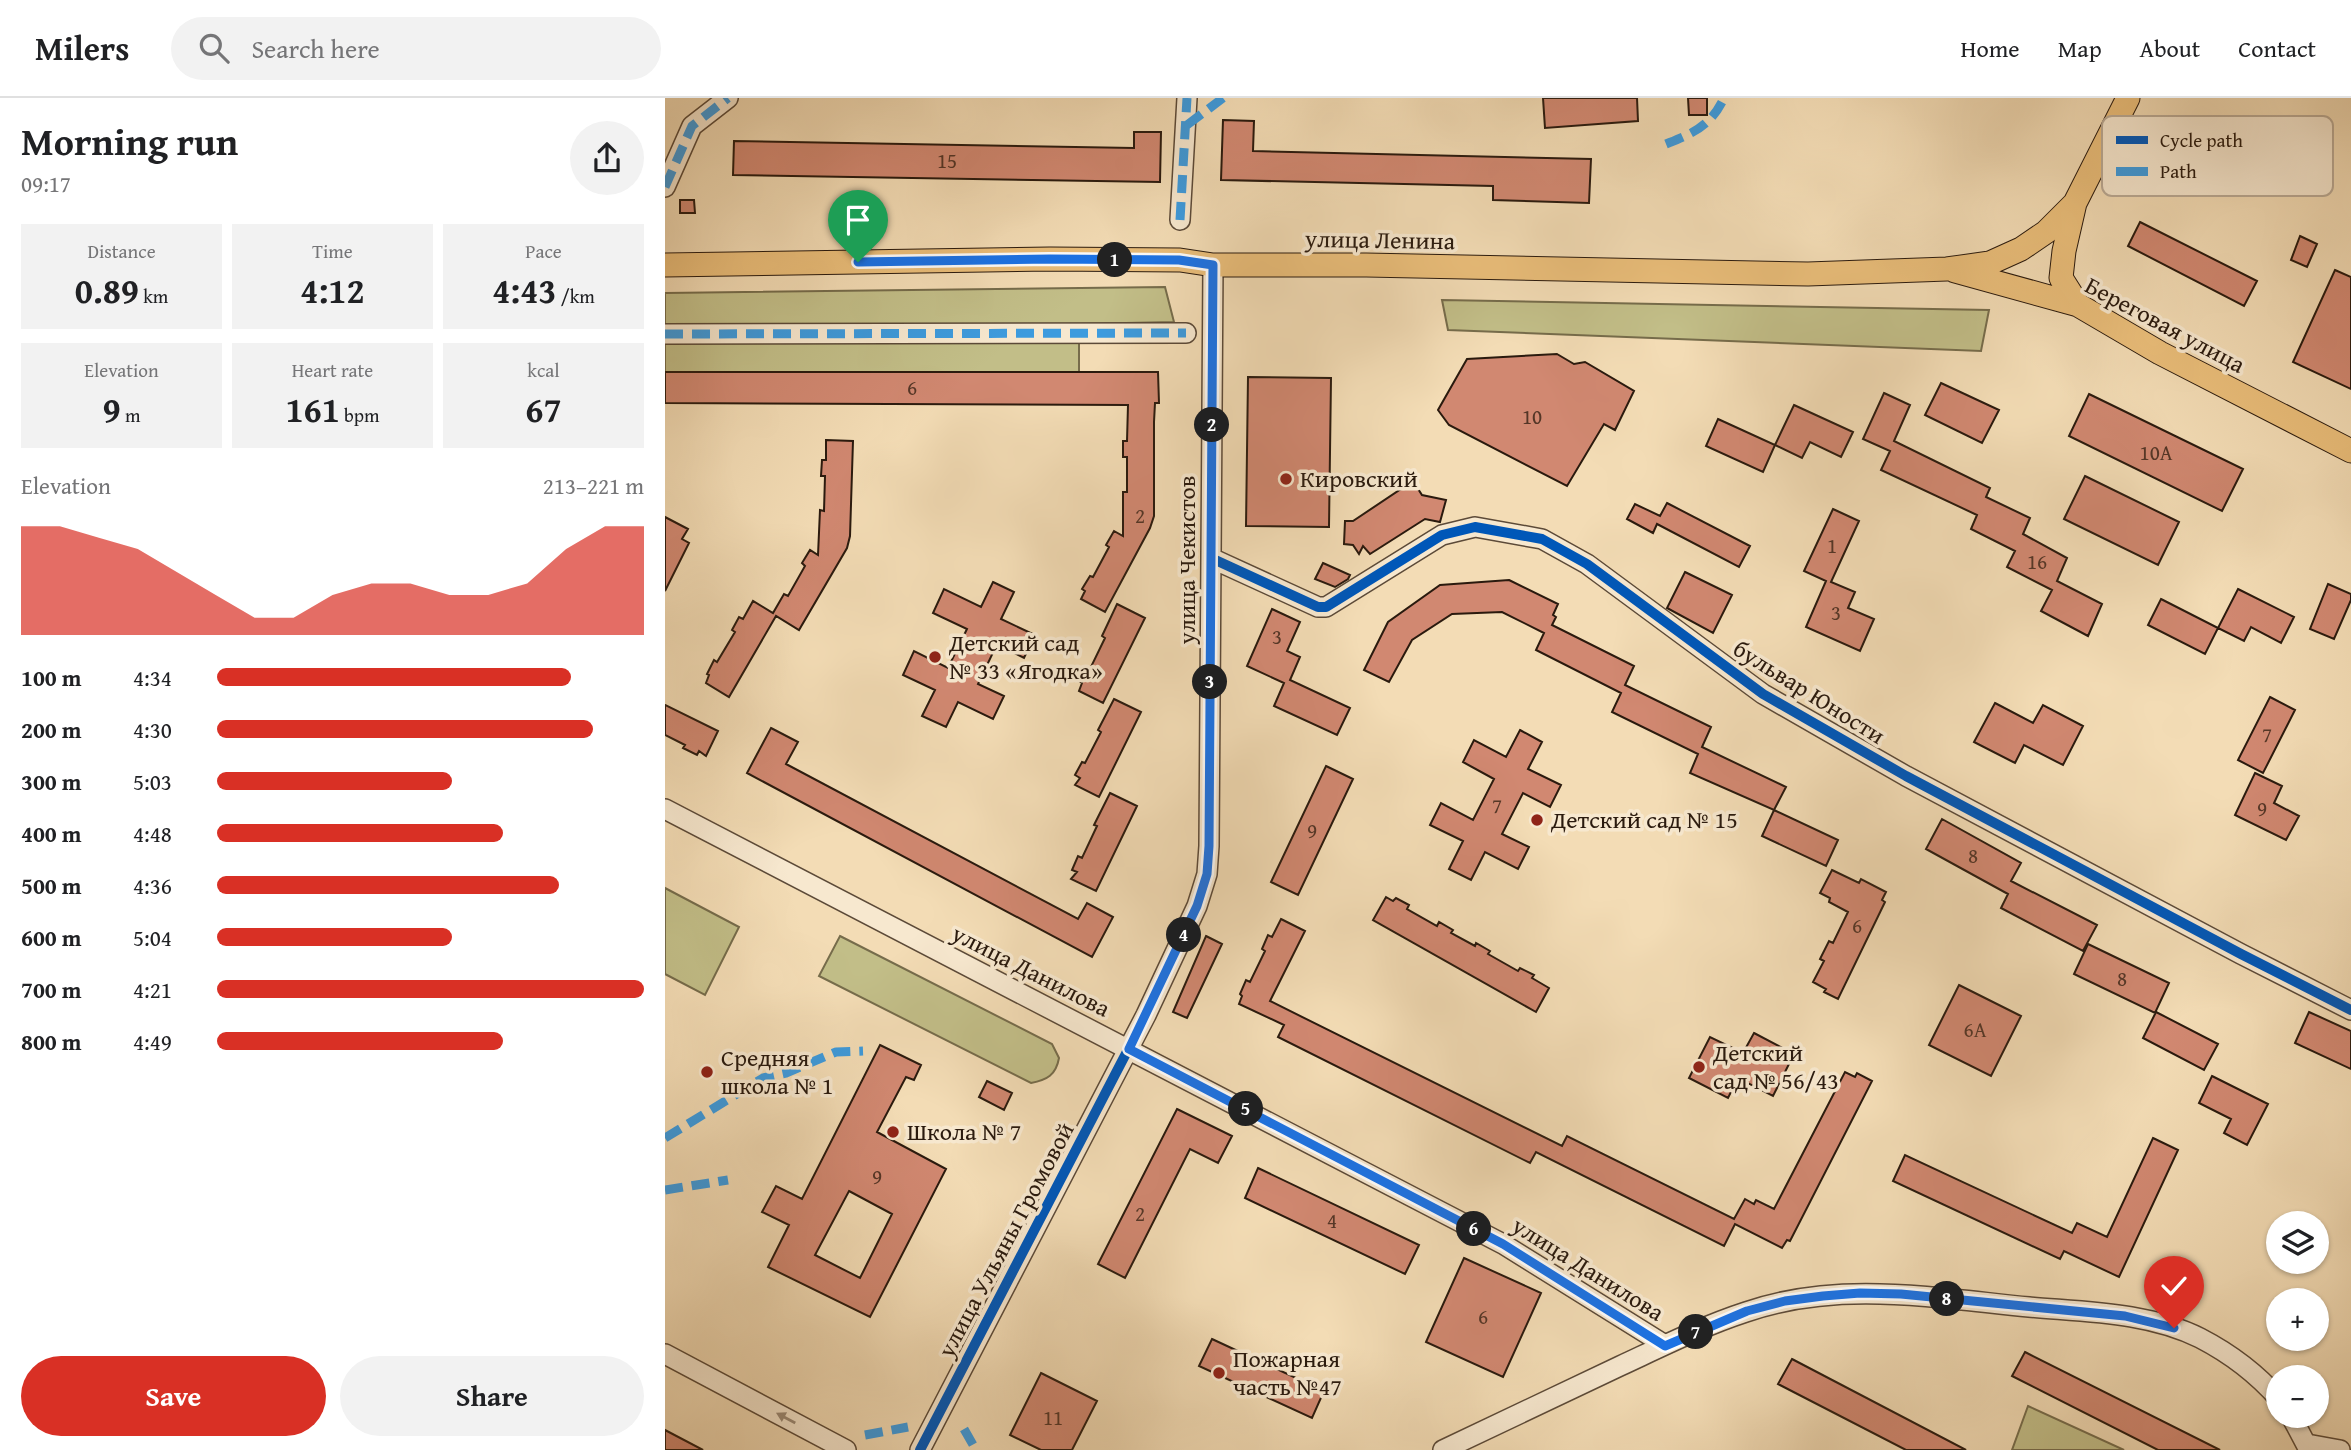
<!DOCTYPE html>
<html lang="en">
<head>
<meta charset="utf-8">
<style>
  :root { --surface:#fff; --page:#f2f2f2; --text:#202124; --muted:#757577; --line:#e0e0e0; --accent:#d93025 }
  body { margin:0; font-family:"Gentium Book Plus",serif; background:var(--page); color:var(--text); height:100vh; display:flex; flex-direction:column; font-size:26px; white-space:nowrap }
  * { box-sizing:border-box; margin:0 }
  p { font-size:23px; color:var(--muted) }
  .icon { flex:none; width:38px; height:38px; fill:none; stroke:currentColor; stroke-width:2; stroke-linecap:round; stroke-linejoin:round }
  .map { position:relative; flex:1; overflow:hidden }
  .side { display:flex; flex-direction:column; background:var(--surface); width:665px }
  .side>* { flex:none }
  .controls { position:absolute; left:1601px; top:1113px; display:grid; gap:14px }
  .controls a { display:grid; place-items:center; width:63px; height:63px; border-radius:50%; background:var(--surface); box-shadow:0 2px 5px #0004; font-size:35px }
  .pin { position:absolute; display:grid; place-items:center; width:60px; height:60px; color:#fff; margin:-72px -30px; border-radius:50% 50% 50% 0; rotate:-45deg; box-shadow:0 0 7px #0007 }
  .pin .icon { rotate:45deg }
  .km { position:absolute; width:35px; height:35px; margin:-18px; border-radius:50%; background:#222; color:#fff; font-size:19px; line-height:35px; text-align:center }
  .round { display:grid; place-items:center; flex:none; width:74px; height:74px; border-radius:37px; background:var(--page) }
  .summary { display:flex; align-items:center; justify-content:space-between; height:119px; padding:0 21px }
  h1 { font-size:38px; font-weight:800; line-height:52px }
  .metrics { display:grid; grid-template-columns:repeat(3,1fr); gap:10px; height:119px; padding:7px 21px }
  .metrics div { display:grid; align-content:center; border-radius:0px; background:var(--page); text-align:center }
  .metrics b { font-size:35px; font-weight:800 }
  .metrics small { font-size:19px; font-weight:400 }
  .metrics p { font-size:19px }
  .chart { height:196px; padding:14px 21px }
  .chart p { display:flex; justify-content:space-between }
  .chart svg { width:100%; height:126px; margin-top:7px; fill:var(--accent); opacity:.7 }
  .cta { display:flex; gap:14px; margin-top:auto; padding:14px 21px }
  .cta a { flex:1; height:80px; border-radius:42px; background:var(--accent); color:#fff; font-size:28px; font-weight:800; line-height:80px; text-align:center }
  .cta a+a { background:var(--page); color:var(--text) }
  ul { padding:0 21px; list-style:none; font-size:23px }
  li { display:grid; grid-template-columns:112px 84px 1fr; align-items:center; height:52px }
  li i { height:18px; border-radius:9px; background:var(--accent) }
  header { display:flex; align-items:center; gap:42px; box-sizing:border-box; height:98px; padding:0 35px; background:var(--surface); border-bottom:2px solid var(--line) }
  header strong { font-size:33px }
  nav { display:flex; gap:38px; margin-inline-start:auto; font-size:24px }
  .search { width:490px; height:63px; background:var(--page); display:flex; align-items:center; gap:18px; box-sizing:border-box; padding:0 24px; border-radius:38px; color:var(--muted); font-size:26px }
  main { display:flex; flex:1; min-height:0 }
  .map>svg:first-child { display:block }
  .green { fill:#c2be88; stroke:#766c4b; stroke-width:2 }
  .building { fill:#d18871; stroke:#2a1a0e; stroke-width:2; fill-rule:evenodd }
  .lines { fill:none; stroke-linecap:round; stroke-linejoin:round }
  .minor-casing { stroke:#5c4a38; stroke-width:22 }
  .major-casing { stroke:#2a1a0e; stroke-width:25 }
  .minor { stroke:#f7e8cf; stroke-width:19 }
  .major { stroke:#eabe7a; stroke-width:23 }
  .quiet { stroke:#3d9bde; stroke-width:9; stroke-dasharray:18 9; stroke-linecap:butt }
  .cycleway-casing { stroke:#f7e8cf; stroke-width:15 }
  .cycleway { stroke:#0057b8; stroke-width:10 }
  .oneway { fill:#9b8b78 }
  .route-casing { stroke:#fff; stroke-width:14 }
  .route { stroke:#1a73e8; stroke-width:9 }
  .poi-dot { fill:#8f2418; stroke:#f7e8cf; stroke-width:2.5 }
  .labels { text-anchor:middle; stroke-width:7; stroke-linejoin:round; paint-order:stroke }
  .number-label { font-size:21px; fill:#543627 }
  .street-label { font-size:24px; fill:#2a1a0e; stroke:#f7e8cf }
  .poi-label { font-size:24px; fill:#2a1a0e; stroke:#f7e8cf; text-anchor:start }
  .key { fill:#f7e8cf; stroke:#baaa95; stroke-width:2 }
  .key-label { font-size:19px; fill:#2a1a0e }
</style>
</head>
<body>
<header>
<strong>Milers</strong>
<div class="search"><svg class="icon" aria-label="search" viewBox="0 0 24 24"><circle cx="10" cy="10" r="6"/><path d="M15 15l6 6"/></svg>Search here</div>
<nav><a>Home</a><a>Map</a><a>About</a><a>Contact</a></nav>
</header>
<main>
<section class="side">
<div class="summary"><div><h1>Morning run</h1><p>09:17</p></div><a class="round"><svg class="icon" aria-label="share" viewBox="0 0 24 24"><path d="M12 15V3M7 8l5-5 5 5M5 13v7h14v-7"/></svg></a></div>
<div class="metrics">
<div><p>Distance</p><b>0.89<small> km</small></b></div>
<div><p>Time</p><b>4:12</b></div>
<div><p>Pace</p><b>4:43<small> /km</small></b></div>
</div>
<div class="metrics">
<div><p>Elevation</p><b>9<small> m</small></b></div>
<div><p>Heart rate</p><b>161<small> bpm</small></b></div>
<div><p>kcal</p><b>67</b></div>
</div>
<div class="chart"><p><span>Elevation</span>213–221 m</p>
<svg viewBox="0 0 160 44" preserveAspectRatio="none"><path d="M0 44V6L10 6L20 10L30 14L40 22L50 30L60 38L70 38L80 30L90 26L100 26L110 30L120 30L130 26L140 14L150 6L160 6V44z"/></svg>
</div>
<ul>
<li><b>100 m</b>4:34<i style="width:83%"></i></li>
<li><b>200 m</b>4:30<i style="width:88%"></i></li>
<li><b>300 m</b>5:03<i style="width:55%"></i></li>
<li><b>400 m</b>4:48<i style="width:67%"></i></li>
<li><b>500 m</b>4:36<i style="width:80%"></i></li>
<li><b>600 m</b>5:04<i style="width:55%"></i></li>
<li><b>700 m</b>4:21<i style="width:100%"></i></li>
<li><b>800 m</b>4:49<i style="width:67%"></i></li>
</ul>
<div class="cta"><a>Save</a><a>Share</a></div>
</section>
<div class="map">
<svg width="1686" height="1352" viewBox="0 0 1686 1352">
  <rect width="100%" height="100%" fill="#f3dcb5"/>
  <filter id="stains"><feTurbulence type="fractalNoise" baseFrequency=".00286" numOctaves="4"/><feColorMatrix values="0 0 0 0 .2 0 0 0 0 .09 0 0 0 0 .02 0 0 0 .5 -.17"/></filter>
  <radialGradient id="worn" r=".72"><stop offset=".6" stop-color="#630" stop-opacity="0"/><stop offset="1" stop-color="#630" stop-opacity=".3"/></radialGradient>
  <path class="green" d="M500,189L509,224L414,226V275L0,274V195Z
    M777,202L1324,212L1316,253L783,232Z
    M0,790L74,829L40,897L0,876Z
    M175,838L387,946L394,960C391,977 382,982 366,985L154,878Z
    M1363,1308L1459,1352H1347Z"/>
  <path class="building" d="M878,0H972L973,23L880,30Z
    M1023,0H1042V17H1024Z
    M558,22L589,23L588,53L926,61L924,105L828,102V88L556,82Z
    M469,34H496L495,84L68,77L69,43L469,50Z
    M15,102H29L30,115H15Z
    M1475,124L1592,183L1579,208L1463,148Z
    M1635,138L1652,146L1642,169L1626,162Z
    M1670,172L1686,179V291L1628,264Z
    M892,256L909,266L920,264L969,293L950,332L939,326L902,388L784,327L773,312L802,261Z
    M0,274H493L494,305H490L489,324V418L485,430L440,514L416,501L420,493L417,491L425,478L428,479L444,449L441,447L449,433L458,438V394H462V359H458V343H462L463,307L0,305Z
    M583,279L666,280L664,429L581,428Z
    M1276,285L1334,312L1317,345L1260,317Z
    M1219,295L1245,307L1229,343L1325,390L1321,399L1365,420L1358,436L1402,460L1392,483L1437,506L1423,538L1376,513L1387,492L1342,469L1350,453L1306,431L1312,417L1216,372L1225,353L1198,341Z
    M1424,296L1578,371L1557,413L1404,338Z
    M1129,307L1188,334L1176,359L1145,344L1137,360L1110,347Z
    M1053,321L1110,347L1098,374L1041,348Z
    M161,342L188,343L185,438L182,450L134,532L111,518L64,599L41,585L44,577L42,576L49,562L52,564L70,534L67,532L74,519L78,521L88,503L108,515L119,496L123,498L140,468L137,465L145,452L153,457L155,412L159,413L160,378H156L157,362H161Z
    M1420,378L1514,424L1493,467L1399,421Z
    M748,383L757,397L781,402L775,424L760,421L705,456L698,448L694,456L688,447L679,446L680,423H688Z
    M1002,405L1085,448L1074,469L992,426L988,435L962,421L970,406L995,418Z
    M1168,411L1194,423L1166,484L1190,494L1183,510L1209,521L1195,553L1141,529L1161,483L1139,473Z
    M0,419L23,431L17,441L24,445L0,493Z
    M658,465L685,477L683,481L670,489L650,481Z
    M1020,474L1067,497L1048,535L1002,510Z
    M844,482L893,506L888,517L891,519L887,527L969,568L960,587L1046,629L1037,649L1121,689L1109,712L1025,675L1033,656L947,614L956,595L871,552L879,535L837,514L787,516L747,542L724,584L699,572L723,524L775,487Z
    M328,484L349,494L336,521L370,537L359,560L332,546L313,586L339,598L328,621L293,604L281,629L257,618L270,592L238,577L249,553L283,570L302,531L268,515L279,491L316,509Z
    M1663,486L1686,496V502L1669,541L1645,531Z
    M1573,491L1629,519L1616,545L1586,529L1579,543L1553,530Z
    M1496,501L1553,530L1540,556L1483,527Z
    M452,506L480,520L438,605L414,593L417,585L414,583L421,569L425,571L440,540L437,538Z
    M607,511L635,524L622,553L635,559L625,582L685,610L672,637L609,608L619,585L582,568Z
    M1605,599L1630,612L1598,675L1573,662Z
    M449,601L476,614L434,699L410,687L415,680L410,677L417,664L420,665L436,634L433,632Z
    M1330,605L1368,625L1378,607L1418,628L1398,667L1359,647L1350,665L1309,644Z
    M0,607L53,633L41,658L34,653L32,657L18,650L20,647L0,637Z
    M106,630L133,644L121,666L413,821L422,805L448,819L427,859L82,675Z
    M855,632L877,644L863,671L896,687L885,709L858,695L837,736L864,749L853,771L820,754L806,782L784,771L798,743L765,727L776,705L808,722L829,681L798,664L809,642L841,659Z
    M661,668L688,681L633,797L606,784Z
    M1590,675L1617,688L1609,705L1634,718L1621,742L1570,717Z
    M445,695L472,708L431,793L406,781L412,774L407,772L413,758L417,760L432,728L429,727Z
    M1109,712L1173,742L1161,768L1097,738Z
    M1277,721L1356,765L1346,783L1432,827L1418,853L1336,810L1343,796L1261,751Z
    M1167,772L1194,785L1196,781L1221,794L1217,802L1220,804L1173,901L1159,894L1161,891L1148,884L1159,863L1155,861L1164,843L1168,845L1183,814L1164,804L1165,800L1155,795Z
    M721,799L728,803L731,800L744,807L742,811L772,828L774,824L788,832L786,835L810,848L811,845L825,853L823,856L853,873L855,870L869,877L867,880L884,890L871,914L708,822Z
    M616,821L640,833L605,903L897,1048L902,1038L1069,1121L1080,1101L1089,1106L1091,1102L1109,1111L1180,974L1190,979L1192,975L1207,983L1125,1143L1122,1142L1117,1150L1070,1126L1059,1148L871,1054L865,1065L613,939L619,927L574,906L577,898L575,896L581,882L585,884L600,853L597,851L603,837L607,839Z
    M541,838L557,846L522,920L508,914Z
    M1423,846L1504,885L1490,915L1409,876Z
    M1294,887L1356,918L1326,978L1264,947Z
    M1491,914L1553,946L1539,972L1478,940Z
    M1644,914L1686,933V971L1630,945Z
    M1089,935L1129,956L1108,998L1073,980L1063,1000L1024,980L1045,939L1078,955Z
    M215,947L256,967L249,982L241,979L212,1034L281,1071L205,1219L103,1169L124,1127L97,1114L111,1088L137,1101ZM184,1093L227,1116L195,1180L150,1157Z
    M1547,978L1603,1006L1582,1047L1559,1035L1566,1021L1534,1005Z
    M322,983L347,995L339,1012L314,999Z
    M512,1011L567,1038L553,1065L525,1051L460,1180L433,1166Z
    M1488,1040L1513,1052L1454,1179L1399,1153L1395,1161L1228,1083L1240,1057L1407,1135L1412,1125L1442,1139Z
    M593,1070L754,1147L740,1176L580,1100Z
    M799,1160L876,1195L838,1279L761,1244Z
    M547,1241L659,1293L647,1320L534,1268Z
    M1360,1254L1555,1352H1493L1347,1278Z
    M1127,1261L1301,1352H1241L1113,1286Z
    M376,1275L432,1303L407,1352H376L345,1337Z
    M0,1332L38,1352H0Z"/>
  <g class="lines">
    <defs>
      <path id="minor" d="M0,89L27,28L63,0
        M515,122L522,0
        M0,236L521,235
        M546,460L653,509H661L777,437L810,429L877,441L922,466L1098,596L1241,678L1576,856L1686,912
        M0,711L838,1146L1000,1247
        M0,1256L181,1352
        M1626,1318L1644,1352
        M1642,1346L1675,1352
        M255,1352L481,917L532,808L542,776L544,748L548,167
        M778,1352C837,1324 896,1296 955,1268C996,1249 1038,1228 1081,1214C1173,1182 1270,1200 1364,1209C1420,1214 1483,1214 1535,1240C1564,1255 1592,1276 1614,1301"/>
      <path id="major" d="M0,167L385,161L515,162L548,167H701L1143,176L1282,171L1325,165L1356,151L1381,134L1410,105
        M1290,173L1413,207L1495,255L1686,353
        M1413,207L1396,180L1399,153L1410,105L1463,0"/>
    </defs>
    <use href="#minor" class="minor-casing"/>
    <use href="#major" class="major-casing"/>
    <use href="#minor" class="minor"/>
    <use href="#major" class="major"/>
    <path class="quiet" d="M522,27L558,0
      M1001,46C1028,35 1045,29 1059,0
      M0,89L27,28L63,0
      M515,122L522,0
      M0,236L521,235
      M0,1040L98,980L121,975L171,954L198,953
      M0,1092L63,1082
      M299,1331L311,1352
      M200,1337L243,1329"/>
    <defs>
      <path id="cycleway" d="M546,460L653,509H661L777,437L810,429L877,441L922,466L1098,596L1241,678L1576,856L1686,912
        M255,1352L481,917L532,808L542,776L544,748L548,167"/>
    </defs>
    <use href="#cycleway" class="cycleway-casing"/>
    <use href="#cycleway" class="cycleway"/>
  </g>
  <defs><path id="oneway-solid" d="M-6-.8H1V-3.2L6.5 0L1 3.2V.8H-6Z" transform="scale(1.75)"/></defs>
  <use class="oneway" href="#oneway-solid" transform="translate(121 1320) rotate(-152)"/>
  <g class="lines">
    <defs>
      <path id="route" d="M193,164L385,161L514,162L548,167L544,748L542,776L532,808L464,951L838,1146L1000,1248L1082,1213L1120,1203L1158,1198L1195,1195L1236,1196L1460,1218L1509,1230"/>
    </defs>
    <use href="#route" class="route-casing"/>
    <use href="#route" class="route"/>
  </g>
  <g class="poi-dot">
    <circle cx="621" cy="381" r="7"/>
    <circle cx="270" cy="559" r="7"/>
    <circle cx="872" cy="722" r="7"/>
    <circle cx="1034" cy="969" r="7"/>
    <circle cx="42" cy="974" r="7"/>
    <circle cx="228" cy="1034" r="7"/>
    <circle cx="554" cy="1275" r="7"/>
  </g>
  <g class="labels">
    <g class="number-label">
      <text x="282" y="70">15</text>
      <text x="247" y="297">6</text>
      <text x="867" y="326">10</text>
      <text x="1491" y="362">10А</text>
      <text x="475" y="425">2</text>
      <text x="1167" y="455">1</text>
      <text x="1372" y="471">16</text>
      <text x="1171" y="522">3</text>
      <text x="612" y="546">3</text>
      <text x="1602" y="644">7</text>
      <text x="832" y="715">7</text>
      <text x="1597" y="718">9</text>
      <text x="647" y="740">9</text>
      <text x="1308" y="765">8</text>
      <text x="1192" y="835">6</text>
      <text x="1457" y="888">8</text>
      <text x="1310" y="939">6А</text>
      <text x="212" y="1086">9</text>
      <text x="475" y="1123">2</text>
      <text x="667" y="1130">4</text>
      <text x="818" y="1226">6</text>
      <text x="388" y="1327">11</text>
    </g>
    <g class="street-label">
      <text transform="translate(715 142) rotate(1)" y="8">улица Ленина</text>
      <text transform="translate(1500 227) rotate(28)" y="8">Береговая улица</text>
      <text transform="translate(522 462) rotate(-90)" y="8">улица Чекистов</text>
      <text transform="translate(1144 594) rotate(32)" y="8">бульвар Юности</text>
      <text transform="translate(366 873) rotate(27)" y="8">улица Данилова</text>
      <text transform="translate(341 1142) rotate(-62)" y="8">улица Ульяны Громовой</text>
      <text transform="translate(923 1171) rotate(32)" y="8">улица Данилова</text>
    </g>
    <g class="poi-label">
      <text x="635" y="389">Кировский</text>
      <text x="284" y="553">Детский сад<tspan x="284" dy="28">№ 33 «Ягодка»</tspan></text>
      <text x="886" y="730">Детский сад № 15</text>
      <text x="1048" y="963">Детский<tspan x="1048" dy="28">сад № 56/43</tspan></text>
      <text x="56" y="968">Средняя<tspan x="56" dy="28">школа № 1</tspan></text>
      <text x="242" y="1042">Школа № 7</text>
      <text x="568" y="1269">Пожарная<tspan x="568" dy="28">часть №47</tspan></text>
    </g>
  </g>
  <rect x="1437" y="18" width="231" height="80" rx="10" class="key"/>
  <rect x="1451" y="38" width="32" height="8" fill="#0057b8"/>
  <rect x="1451" y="69" width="32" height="9" fill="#3d9bde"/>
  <g class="key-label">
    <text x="1495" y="49">Cycle path</text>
    <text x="1495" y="80">Path</text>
  </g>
  <rect width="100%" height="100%" filter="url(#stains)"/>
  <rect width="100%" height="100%" fill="url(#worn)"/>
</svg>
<div class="controls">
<a><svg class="icon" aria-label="layers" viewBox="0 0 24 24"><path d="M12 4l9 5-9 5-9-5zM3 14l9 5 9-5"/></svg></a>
<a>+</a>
<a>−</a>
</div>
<div class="pin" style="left:193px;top:164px;background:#1e9e55"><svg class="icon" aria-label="arrive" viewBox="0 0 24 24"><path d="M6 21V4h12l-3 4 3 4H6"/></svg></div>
<div class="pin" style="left:1509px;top:1230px;background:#d93025"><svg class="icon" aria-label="check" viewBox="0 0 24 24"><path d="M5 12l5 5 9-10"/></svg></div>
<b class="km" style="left:450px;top:162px">1</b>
<b class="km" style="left:547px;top:327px">2</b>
<b class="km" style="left:545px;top:584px">3</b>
<b class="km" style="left:519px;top:837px">4</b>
<b class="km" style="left:581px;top:1011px">5</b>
<b class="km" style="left:809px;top:1131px">6</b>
<b class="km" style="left:1031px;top:1234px">7</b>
<b class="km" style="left:1282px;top:1201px">8</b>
</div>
</main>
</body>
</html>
